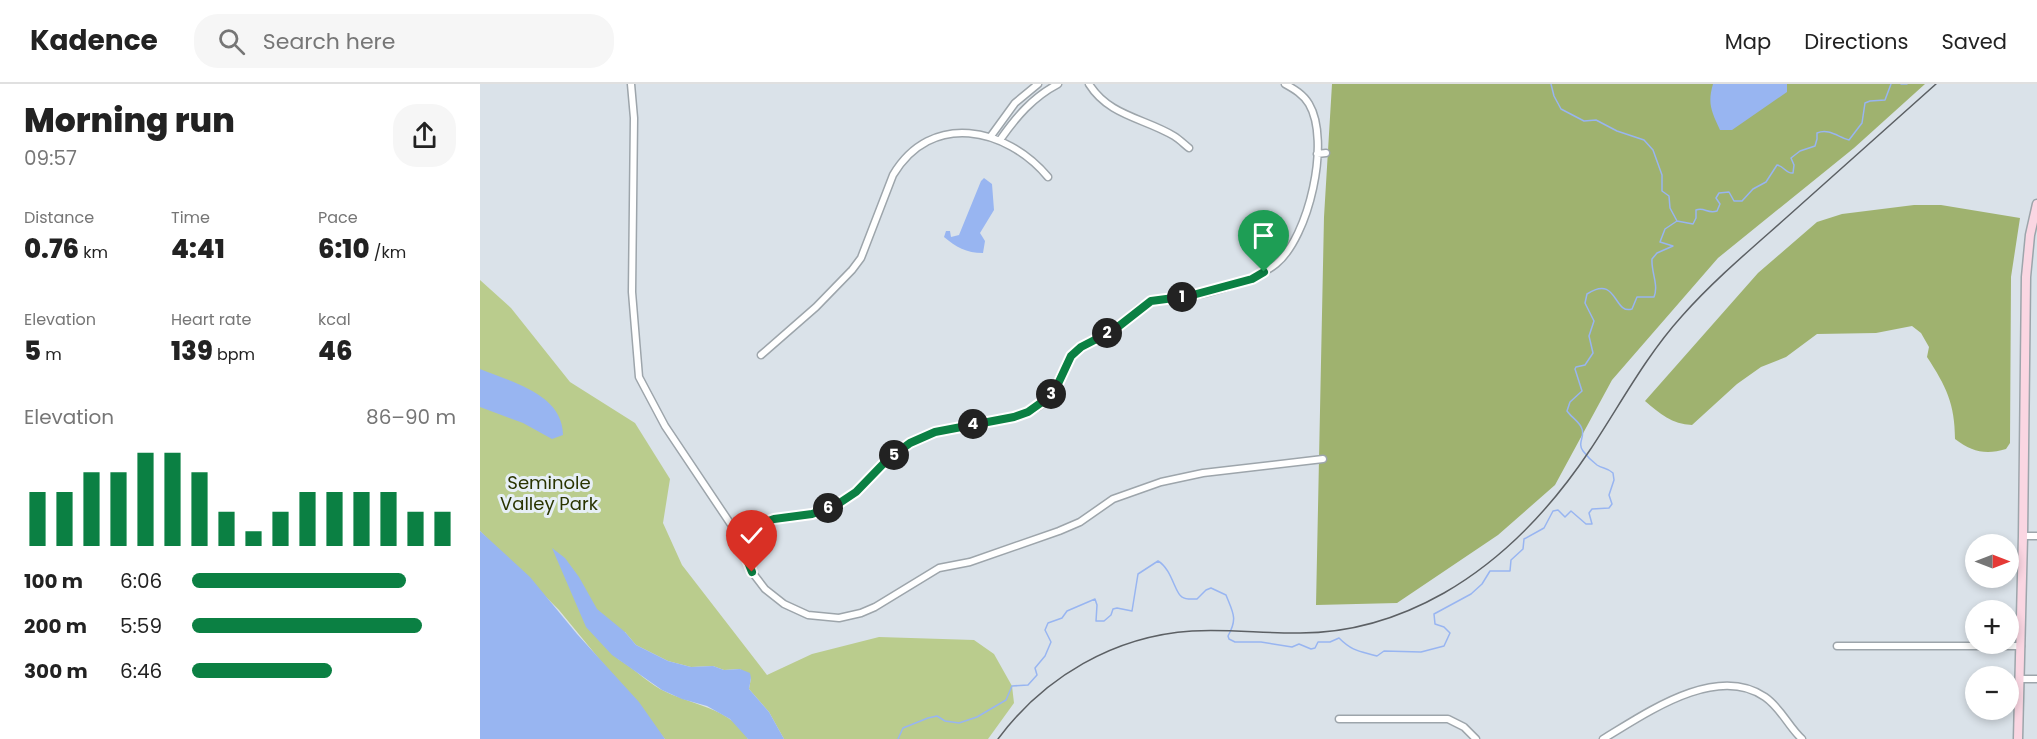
<!DOCTYPE html>
<html lang="en">
<head>
<meta charset="utf-8">
<style>
  :root { --surface:#fff; --page:#f6f6f6; --text:#222; --muted:#767676; --line:#e0e0e0; --accent:#0b8043 }
  body { margin:0; font-family:Poppins,sans-serif; background:var(--page); color:var(--text); height:100vh; display:flex; flex-direction:column; font-size:22px; white-space:nowrap }
  * { box-sizing:border-box; margin:0 }
  p { font-size:20px; color:var(--muted) }
  .icon { flex:none; width:33px; height:33px; fill:none; stroke:currentColor; stroke-width:2; stroke-linecap:round; stroke-linejoin:round }
  .map { position:relative; flex:1; overflow:hidden }
  .panel { display:flex; flex-direction:column; background:var(--surface); width:480px }
  .panel>* { flex:none }
  .needle { width:39px; rotate:90deg }
  .fabs { position:absolute; left:1485px; top:450px; display:grid; gap:12px }
  .fabs a { display:grid; place-items:center; width:54px; height:54px; border-radius:50%; background:var(--surface); box-shadow:0 3px 9px #0003; font-size:30px }
  .pin { position:absolute; display:grid; place-items:center; width:51px; height:51px; color:#fff; margin:-62px -26px; border-radius:50% 50% 50% 0; rotate:-45deg; box-shadow:0 0 6px #0007 }
  .pin .icon { rotate:45deg }
  .km { position:absolute; width:30px; height:30px; margin:-15px; border-radius:50%; background:#222; color:#fff; font-size:16px; line-height:30px; text-align:center }
  .round { display:grid; place-items:center; flex:none; width:63px; height:63px; border-radius:24px; background:var(--page) }
  .summary { display:flex; align-items:center; justify-content:space-between; height:102px; padding:0 24px }
  h1 { font-size:33px; font-weight:800; line-height:45px }
  .figures { display:grid; grid-template-columns:repeat(3,1fr); gap:9px; height:102px; padding:6px 24px }
  .figures div { display:grid; align-content:center }
  .figures b { font-size:26px; font-weight:800 }
  .figures small { font-size:16px; font-weight:400 }
  .figures p { font-size:16px }
  .chart { height:168px; padding:12px 24px }
  .chart p { display:flex; justify-content:space-between }
  .chart svg { width:100%; height:108px; margin-top:6px; stroke:var(--accent); stroke-width:6 }
  ul { padding:0 24px; list-style:none; font-size:20px }
  li { display:grid; grid-template-columns:96px 72px 1fr; align-items:center; height:45px }
  li i { height:15px; border-radius:8px; background:var(--accent) }
  header { display:flex; align-items:center; gap:36px; box-sizing:border-box; height:84px; padding:0 30px; background:var(--surface); border-bottom:2px solid var(--line) }
  header strong { font-size:28px }
  nav { display:flex; gap:33px; margin-inline-start:auto; font-size:21px }
  .search { width:420px; height:54px; background:var(--page); display:flex; align-items:center; gap:15px; box-sizing:border-box; padding:0 21px; border-radius:24px; color:var(--muted); font-size:22px }
  main { display:flex; flex:1; min-height:0 }
  .map>svg:first-child { display:block }
  .green { fill:#bacc8d }
  .forest { fill:#9fb26f }
  .water { fill:#98b5f1 }
  .lines { fill:none; stroke-linecap:round; stroke-linejoin:round }
  .stream { stroke:#98b5f1; stroke-width:1.5 }
  .street-casing { stroke:#9da5ab; stroke-width:9 }
  .secondary-casing { stroke:#9da5ab; stroke-width:11 }
  .street { stroke:#fff; stroke-width:6 }
  .secondary { stroke:#fad6e2; stroke-width:8 }
  .rail { stroke:#5c6064; stroke-width:1.5 }
  .route-casing { stroke:#fff; stroke-width:12 }
  .route { stroke:#0b8043; stroke-width:8 }
  .labels { text-anchor:middle; stroke-width:6; stroke-linejoin:round; paint-order:stroke }
  .park-label { font-size:18px; fill:#2a3400; stroke:#e7eff6 }
</style>
</head>
<body>
<header>
<strong>Kadence</strong>
<div class="search"><svg class="icon" aria-label="search" viewBox="0 0 24 24"><circle cx="10" cy="10" r="6"/><path d="M15 15l6 6"/></svg>Search here</div>
<nav><a>Map</a><a>Directions</a><a>Saved</a></nav>
</header>
<main>
<section class="panel">
<div class="summary"><div><h1>Morning run</h1><p>09:57</p></div><a class="round"><svg class="icon" aria-label="share" viewBox="0 0 24 24"><path d="M12 15V3M7 8l5-5 5 5M5 13v7h14v-7"/></svg></a></div>
<div class="figures">
<div><p>Distance</p><b>0.76<small> km</small></b></div>
<div><p>Time</p><b>4:41</b></div>
<div><p>Pace</p><b>6:10<small> /km</small></b></div>
</div>
<div class="figures">
<div><p>Elevation</p><b>5<small> m</small></b></div>
<div><p>Heart rate</p><b>139<small> bpm</small></b></div>
<div><p>kcal</p><b>46</b></div>
</div>
<div class="chart"><p><span>Elevation</span>86–90 m</p>
<svg viewBox="0 0 160 44" preserveAspectRatio="none"><path d="M5 44V22M15 44V22M25 44V14M35 44V14M45 44V6M55 44V6M65 44V14M75 44V30M85 44V38M95 44V30M105 44V22M115 44V22M125 44V22M135 44V22M145 44V30M155 44V30"/></svg>
</div>
<ul>
<li><b>100 m</b>6:06<i style="width:81%"></i></li>
<li><b>200 m</b>5:59<i style="width:87%"></i></li>
<li><b>300 m</b>6:46<i style="width:53%"></i></li>
</ul>
</section>
<div class="map">
<svg width="1557" height="655" viewBox="0 0 1557 655">
  <rect width="100%" height="100%" fill="#dae2e9"/>
  <path class="green" d="M0,196L31,224L90,298L155,339L190,395L183,439L202,481L287,591L332,570L399,553L494,556L514,570L532,602L534,619L508,655H304L289,628L269,605L271,594L260,585L244,586L233,582L211,583L188,577L156,561L145,548L138,575C153,584 165,596 180,605C209,621 251,623 268,655H185L79,526L0,447Z"/>
  <path class="forest" d="M852,0H1445L1374,64L1238,174L1132,296L1075,401L1018,451L917,519L836,521L844,133Z
    M1434,121H1461L1540,134L1531,193L1530,359L1526,365C1506,371 1492,368 1475,355C1475,320 1466,302 1447,273L1449,263L1441,249L1432,242L1396,249L1337,250L1306,273L1281,283L1257,300L1212,341C1192,340 1180,330 1165,317L1278,189L1337,138L1362,130Z"/>
  <path class="water" d="M1233,0H1307V8L1252,46H1240C1232,28 1227,20 1233,0Z
    M504,94L512,100L514,126L500,149L505,157L503,169C486,169 476,163 464,153L466,147H470L471,153L479,151L501,97Z
    M0,285C31,298 83,310 83,351L72,355L43,339L0,323Z
    M0,447L50,493L97,550L159,618L185,655H0Z
    M72,464L85,474L99,493L117,525L145,548L156,561L188,577L211,583L233,582L244,586L260,585L270,589L271,594L269,605L289,628L304,655H268L250,635L227,622L202,615L182,606L132,571L106,543Z"/>
  <g class="lines">
    <path class="stream" d="M1071,0L1074,12L1081,25L1104,37L1116,36L1137,47L1164,56L1173,66L1182,91V107L1189,112L1190,124L1197,137
      M1421,0H1427
      M418,655L423,644L448,634L457,632L465,637L479,639L497,633L526,616L532,602L548,601L557,591L555,584L565,572L571,558L565,546L568,539L582,534L587,527L615,515L617,521L616,537H624L631,531L633,525L637,524L652,527L658,490L678,477C692,485 695,510 702,513C706,516 712,515 717,515L726,506L731,504L746,511C753,529 758,534 748,552L749,555L755,558H781L812,563L819,560L831,565L835,564L838,558H850L859,554C873,568 880,567 897,572L904,567L941,568L964,562L970,549L964,543L955,540L954,530L991,510L1002,500L1010,487H1030L1031,476L1043,465L1044,455L1064,444L1073,427L1078,426L1085,433L1091,427L1106,440H1112L1109,429L1112,425L1129,424L1132,420L1129,411L1134,396L1133,389C1127,383 1123,385 1117,381C1113,378 1106,371 1103,367C1097,359 1105,353 1102,345C1100,338 1091,333 1087,327L1090,318L1102,307L1095,285L1096,283L1105,281L1113,269L1109,252L1114,237L1105,219L1107,210C1138,190 1133,231 1152,225L1157,213H1174C1179,201 1171,188 1172,175L1177,169L1193,162L1180,158L1185,145L1197,137L1213,140L1216,134V126C1225,123 1227,130 1237,127L1240,120L1236,114L1239,109L1249,108L1254,117H1262L1273,105L1286,98L1297,81C1304,82 1306,90 1313,89L1314,81L1311,74L1320,67L1335,62L1337,55V49C1349,44 1358,53 1369,56L1382,39L1385,19L1390,17L1405,16L1411,0"/>
    <defs>
      <path id="street" d="M151,0L154,34L152,208L159,293L185,342L256,448L272,488L285,505L304,520L328,531L359,534L381,529L395,523L459,484L490,478L579,447L600,438L633,415L681,398L723,389L843,375
        M609,0C629,32 664,34 694,52C699,55 704,60 709,64
        M511,52L535,19L558,0
        M520,56C536,33 553,13 578,0
        M837,70L846,69
        M281,271L336,223L372,186L381,174L413,91C451,27 526,43 568,93
        M256,448C268,443 281,438 294,435C315,431 336,431 356,421C377,410 389,392 406,376C420,364 436,355 453,349C486,336 527,343 558,323C579,309 578,287 593,271C604,258 621,254 635,245C647,237 657,223 671,217C682,213 695,214 707,213C732,209 776,196 796,180C829,153 851,57 829,20C823,10 814,5 805,0
        M1543,452H1557
        M1357,562H1541
        M1540,595H1557
        M859,635H968L984,643L996,655
        M1123,655C1165,630 1236,579 1285,613C1301,624 1308,642 1322,655"/>
      <path id="secondary" d="M1538,655L1543,452L1546,193L1550,151L1557,120"/>
    </defs>
    <use href="#street" class="street-casing"/>
    <use href="#secondary" class="secondary-casing"/>
    <use href="#street" class="street"/>
    <use href="#secondary" class="secondary"/>
    <path class="rail" d="M518,655C564,593 634,552 712,547C746,545 780,549 815,549C868,550 918,535 964,509C1023,475 1072,423 1110,366C1140,321 1165,273 1202,232C1234,196 1271,165 1307,133C1357,89 1406,44 1456,0"/>
  </g>
  <g class="lines">
    <defs>
      <path id="route" d="M272,488L256,448L294,435L332,430L355,422L376,408L407,376L430,359L455,348L534,333L548,328L569,313L577,302L591,272L601,263L634,246L671,217L709,212L772,195L784,188"/>
    </defs>
    <use href="#route" class="route-casing"/>
    <use href="#route" class="route"/>
  </g>
  <g class="labels">
    <g class="park-label">
      <text x="69" y="405">Seminole<tspan x="69" dy="21">Valley Park</tspan></text>
    </g>
  </g>
</svg>
<div class="fabs">
<a><svg class="needle" viewBox="-14 -14 28 28"><path d="M0-13l5 13h-10z" fill="#e53935"/><path d="M0 13l5-13h-10z" fill="#767676"/></svg></a>
<a>+</a>
<a>−</a>
</div>
<div class="pin" style="left:784px;top:188px;background:#1e9e55"><svg class="icon" aria-label="arrive" viewBox="0 0 24 24"><path d="M6 21V4h12l-3 4 3 4H6"/></svg></div>
<div class="pin" style="left:272px;top:488px;background:#d93025"><svg class="icon" aria-label="check" viewBox="0 0 24 24"><path d="M5 12l5 5 9-10"/></svg></div>
<b class="km" style="left:702px;top:213px">1</b>
<b class="km" style="left:627px;top:249px">2</b>
<b class="km" style="left:571px;top:310px">3</b>
<b class="km" style="left:493px;top:340px">4</b>
<b class="km" style="left:414px;top:371px">5</b>
<b class="km" style="left:348px;top:424px">6</b>
</div>
</main>
</body>
</html>
